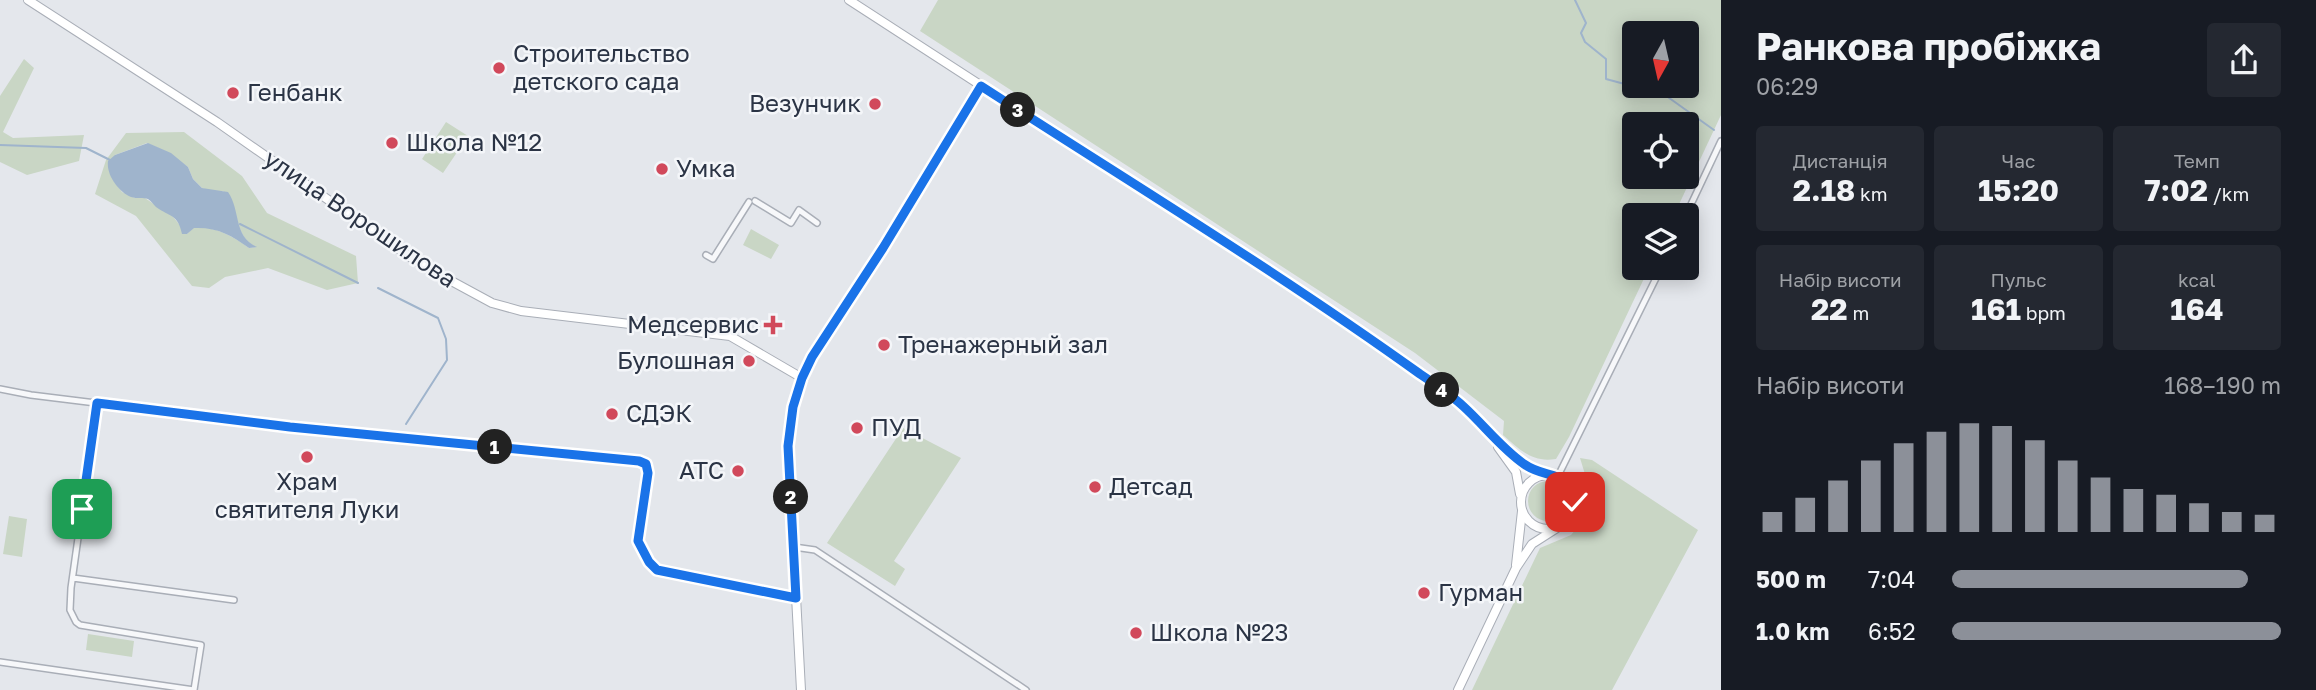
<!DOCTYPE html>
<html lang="uk">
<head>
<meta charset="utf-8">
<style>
  :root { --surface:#171b24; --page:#242831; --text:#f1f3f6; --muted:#9ea1a6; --accent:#8c9099 }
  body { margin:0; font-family:"Golos Text",sans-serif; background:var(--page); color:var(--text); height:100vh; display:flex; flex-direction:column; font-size:26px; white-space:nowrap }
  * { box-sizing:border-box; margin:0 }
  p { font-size:23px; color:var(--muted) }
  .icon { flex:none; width:38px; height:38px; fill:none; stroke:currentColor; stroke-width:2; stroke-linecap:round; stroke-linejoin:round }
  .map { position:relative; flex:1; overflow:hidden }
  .details { display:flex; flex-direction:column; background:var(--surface); width:595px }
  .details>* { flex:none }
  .needle { width:46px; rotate:188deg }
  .controls { position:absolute; left:1622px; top:21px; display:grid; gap:14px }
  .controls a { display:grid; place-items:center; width:77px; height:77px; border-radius:7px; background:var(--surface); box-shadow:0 4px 18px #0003; font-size:35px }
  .pin { position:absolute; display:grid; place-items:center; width:60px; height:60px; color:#fff; margin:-30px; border-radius:14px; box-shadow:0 4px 10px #0006 }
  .km { position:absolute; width:35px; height:35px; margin:-18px; border-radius:50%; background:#222; color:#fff; font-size:19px; line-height:35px; text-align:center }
  .round { display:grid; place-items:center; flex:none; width:74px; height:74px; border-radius:7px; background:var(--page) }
  .overview { display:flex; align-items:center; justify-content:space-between; height:119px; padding:0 35px }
  h1 { font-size:38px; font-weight:700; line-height:52px }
  .metrics { display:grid; grid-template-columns:repeat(3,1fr); gap:10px; height:119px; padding:7px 35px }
  .metrics div { display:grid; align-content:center; border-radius:7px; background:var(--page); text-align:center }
  .metrics b { font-size:30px; font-weight:700 }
  .metrics small { font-size:19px; font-weight:400 }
  .metrics p { font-size:19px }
  .chart { height:196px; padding:14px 35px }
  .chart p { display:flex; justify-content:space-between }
  .chart svg { width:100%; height:126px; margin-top:7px; stroke:var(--accent); stroke-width:6 }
  ul { padding:0 35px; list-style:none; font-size:23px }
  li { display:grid; grid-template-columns:112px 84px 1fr; align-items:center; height:52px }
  li i { height:18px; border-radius:9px; background:var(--accent) }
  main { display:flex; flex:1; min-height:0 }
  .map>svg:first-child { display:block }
  .green { fill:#c9d6c5; fill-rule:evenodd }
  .water { fill:#9fb4cc }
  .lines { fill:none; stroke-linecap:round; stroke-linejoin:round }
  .stream { stroke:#9fb4cc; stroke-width:2 }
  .street-casing { stroke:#a9aeb7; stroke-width:8 }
  .secondary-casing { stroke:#a9aeb7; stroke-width:10 }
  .street { stroke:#f7f8fa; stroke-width:5 }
  .secondary { stroke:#fff; stroke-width:8 }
  .route-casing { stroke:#fff; stroke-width:14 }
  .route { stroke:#1a73e8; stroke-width:9 }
  .poi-dot { fill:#d1495b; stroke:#f4f6f9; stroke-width:2.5 }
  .labels { text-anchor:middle; stroke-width:5; stroke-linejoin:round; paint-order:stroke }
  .poi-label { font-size:24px; fill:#2b3445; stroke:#f4f6f9; text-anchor:start }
  .street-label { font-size:24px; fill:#2b3445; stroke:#f4f6f9 }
</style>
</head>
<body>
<main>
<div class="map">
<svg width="1721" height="690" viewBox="0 0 1721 690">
  <rect width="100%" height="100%" fill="#e4e7ec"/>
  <path class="green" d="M938,0H1721V115L1674,215H1634V268H1649L1569,437L1556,459C1532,463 1520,450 1503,435L1504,421L1415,353L920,31ZM1634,33H1687V86H1634ZM1634,124H1687V177H1634Z
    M24,59L34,68L3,132L13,138L84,135L79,161L27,175L0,162V96Z
    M446,122L468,136L443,173L422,159Z
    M184,132L242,176L267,213L356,256L358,283L327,290L268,268L225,277L209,288L192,286L136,216L95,194L106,160L126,133ZM147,143L167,152L188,167L193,179L202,188L210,191H223C242,209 232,235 256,247L249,248C231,235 217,227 194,227L187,234L170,213L161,209L145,198H135L122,192L113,180L115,155Z
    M751,229L779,245L771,259L743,245Z
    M903,428L961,458L894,561L905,569L895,586L827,543Z
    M1580,458L1592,460L1698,530L1612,690H1472L1540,548L1571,535L1589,514L1588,484Z
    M1528 501a20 20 0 1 1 40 0a20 20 0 1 1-40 0Z
    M9,516L27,519L22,557L3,554Z
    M88,634L134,641L132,657L86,650Z"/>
  <path class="water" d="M148,143L171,153L188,167L193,179L202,188L228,192C241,211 233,236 257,247L249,248C231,235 217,227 194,228L187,234H182C178,214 170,217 156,207C154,205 151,201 148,199C143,197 137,199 131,197C119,192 106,175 108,161L115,155Z"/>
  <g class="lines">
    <path class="stream" d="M1575,0L1586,23L1581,33L1585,42L1606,59V79L1632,86L1658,90L1714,130
      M0,145L86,148L110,160
      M240,224L358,283
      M378,288L438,318L446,339L447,360L406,424"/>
    <defs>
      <path id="street" d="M755,201L791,223L799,210L817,223
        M1686,215L1721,141
        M706,255L713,259L749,202
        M0,389L31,395L290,427L639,461L646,464L648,470L638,541L641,550L657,570L795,598
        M1558,476L1661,268
        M794,547L815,550L1026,690
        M73,578L234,600
        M0,662L194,690L201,645L80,625L76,622L70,610L71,588L97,403"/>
      <path id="secondary" d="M28,0L217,122L420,264L492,303L521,311L730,336L802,378
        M849,0L1349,324L1462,405L1525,465L1550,474
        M1498,447L1516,472L1520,494
        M1521 502a27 27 0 1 1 54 0a27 27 0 1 1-54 0Z
        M1516,565L1522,511
        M801,690L788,446C794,363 842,314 884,246C916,193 949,140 981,86
        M1458,690L1516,568L1532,544L1557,528"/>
    </defs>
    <use href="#street" class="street-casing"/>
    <use href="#secondary" class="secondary-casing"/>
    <use href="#street" class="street"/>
    <use href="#secondary" class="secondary"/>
  </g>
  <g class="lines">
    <defs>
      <path id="route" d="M82,509L97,403L290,427L639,461L646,464L648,473L638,541L649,562L657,570L796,598L788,446L793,407L802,378L812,357L883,248L981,86C1128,181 1278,272 1420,374C1435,384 1450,394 1463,406C1484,425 1501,448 1524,464C1546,480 1569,468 1575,502"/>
    </defs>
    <use href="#route" class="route-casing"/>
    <use href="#route" class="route"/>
  </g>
  <g class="poi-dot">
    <circle cx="499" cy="68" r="7"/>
    <circle cx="233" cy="93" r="7"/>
    <circle cx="875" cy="104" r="7"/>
    <circle cx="392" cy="143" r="7"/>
    <circle cx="662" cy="169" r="7"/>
    <path d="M769.5 314.5h7v7h7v7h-7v7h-7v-7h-7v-7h7z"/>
    <circle cx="884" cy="345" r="7"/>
    <circle cx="749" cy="361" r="7"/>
    <circle cx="612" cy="414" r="7"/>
    <circle cx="857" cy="428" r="7"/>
    <circle cx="307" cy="457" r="7"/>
    <circle cx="738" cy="471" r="7"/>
    <circle cx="1095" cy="487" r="7"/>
    <circle cx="1424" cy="593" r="7"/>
    <circle cx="1136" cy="633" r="7"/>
  </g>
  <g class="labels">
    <g class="poi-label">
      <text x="513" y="62">Строительство<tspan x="513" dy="28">детского сада</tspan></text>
      <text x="247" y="101">Генбанк</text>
      <text x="861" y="112" text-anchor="end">Везунчик</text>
      <text x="406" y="151">Школа №12</text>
      <text x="676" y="177">Умка</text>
      <text x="759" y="333" text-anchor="end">Медсервис</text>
      <text x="898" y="353">Тренажерный зал</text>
      <text x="735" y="369" text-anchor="end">Булошная</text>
      <text x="626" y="422">СДЭК</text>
      <text x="871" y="436">ПУД</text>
      <text x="724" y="479" text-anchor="end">АТС</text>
      <text x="307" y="490" text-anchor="middle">Храм<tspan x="307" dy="28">святителя Луки</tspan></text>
      <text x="1109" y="495">Детсад</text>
      <text x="1438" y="601">Гурман</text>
      <text x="1150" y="641">Школа №23</text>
    </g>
    <g class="street-label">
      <text transform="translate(360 219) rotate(34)" y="8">улица Ворошилова</text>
    </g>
  </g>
</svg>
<div class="controls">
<a><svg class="needle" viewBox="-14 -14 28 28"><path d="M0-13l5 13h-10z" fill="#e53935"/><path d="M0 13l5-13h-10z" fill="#9ea1a6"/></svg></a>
<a><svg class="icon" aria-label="locate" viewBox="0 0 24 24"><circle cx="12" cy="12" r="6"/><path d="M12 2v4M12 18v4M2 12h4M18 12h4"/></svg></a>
<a><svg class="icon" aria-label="layers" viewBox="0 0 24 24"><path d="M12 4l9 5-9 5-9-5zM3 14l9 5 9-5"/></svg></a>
</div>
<div class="pin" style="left:82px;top:509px;background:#1e9e55"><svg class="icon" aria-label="arrive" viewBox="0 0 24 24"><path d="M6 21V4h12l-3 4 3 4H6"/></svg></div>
<div class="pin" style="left:1575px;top:502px;background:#d93025"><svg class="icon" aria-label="check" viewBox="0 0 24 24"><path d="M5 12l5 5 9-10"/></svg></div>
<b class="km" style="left:495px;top:447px">1</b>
<b class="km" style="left:791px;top:497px">2</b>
<b class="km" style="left:1018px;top:110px">3</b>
<b class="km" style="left:1442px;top:390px">4</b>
</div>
<section class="details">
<div class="overview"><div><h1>Ранкова пробіжка</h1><p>06:29</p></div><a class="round"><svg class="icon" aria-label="share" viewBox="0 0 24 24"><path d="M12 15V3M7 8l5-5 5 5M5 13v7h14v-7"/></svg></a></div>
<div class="metrics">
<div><p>Дистанція</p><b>2.18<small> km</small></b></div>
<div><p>Час</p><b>15:20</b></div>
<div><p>Темп</p><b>7:02<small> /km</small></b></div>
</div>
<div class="metrics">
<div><p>Набір висоти</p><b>22<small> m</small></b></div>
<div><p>Пульс</p><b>161<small> bpm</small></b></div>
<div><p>kcal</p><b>164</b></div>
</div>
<div class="chart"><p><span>Набір висоти</span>168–190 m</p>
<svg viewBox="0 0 160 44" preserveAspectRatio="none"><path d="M5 44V37M15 44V32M25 44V26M35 44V19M45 44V13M55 44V9M65 44V6M75 44V7M85 44V12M95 44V19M105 44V25M115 44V29M125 44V31M135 44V34M145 44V37M155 44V38"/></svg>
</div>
<ul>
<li><b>500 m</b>7:04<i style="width:90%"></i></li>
<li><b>1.0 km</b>6:52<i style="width:100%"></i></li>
</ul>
</section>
</main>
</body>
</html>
